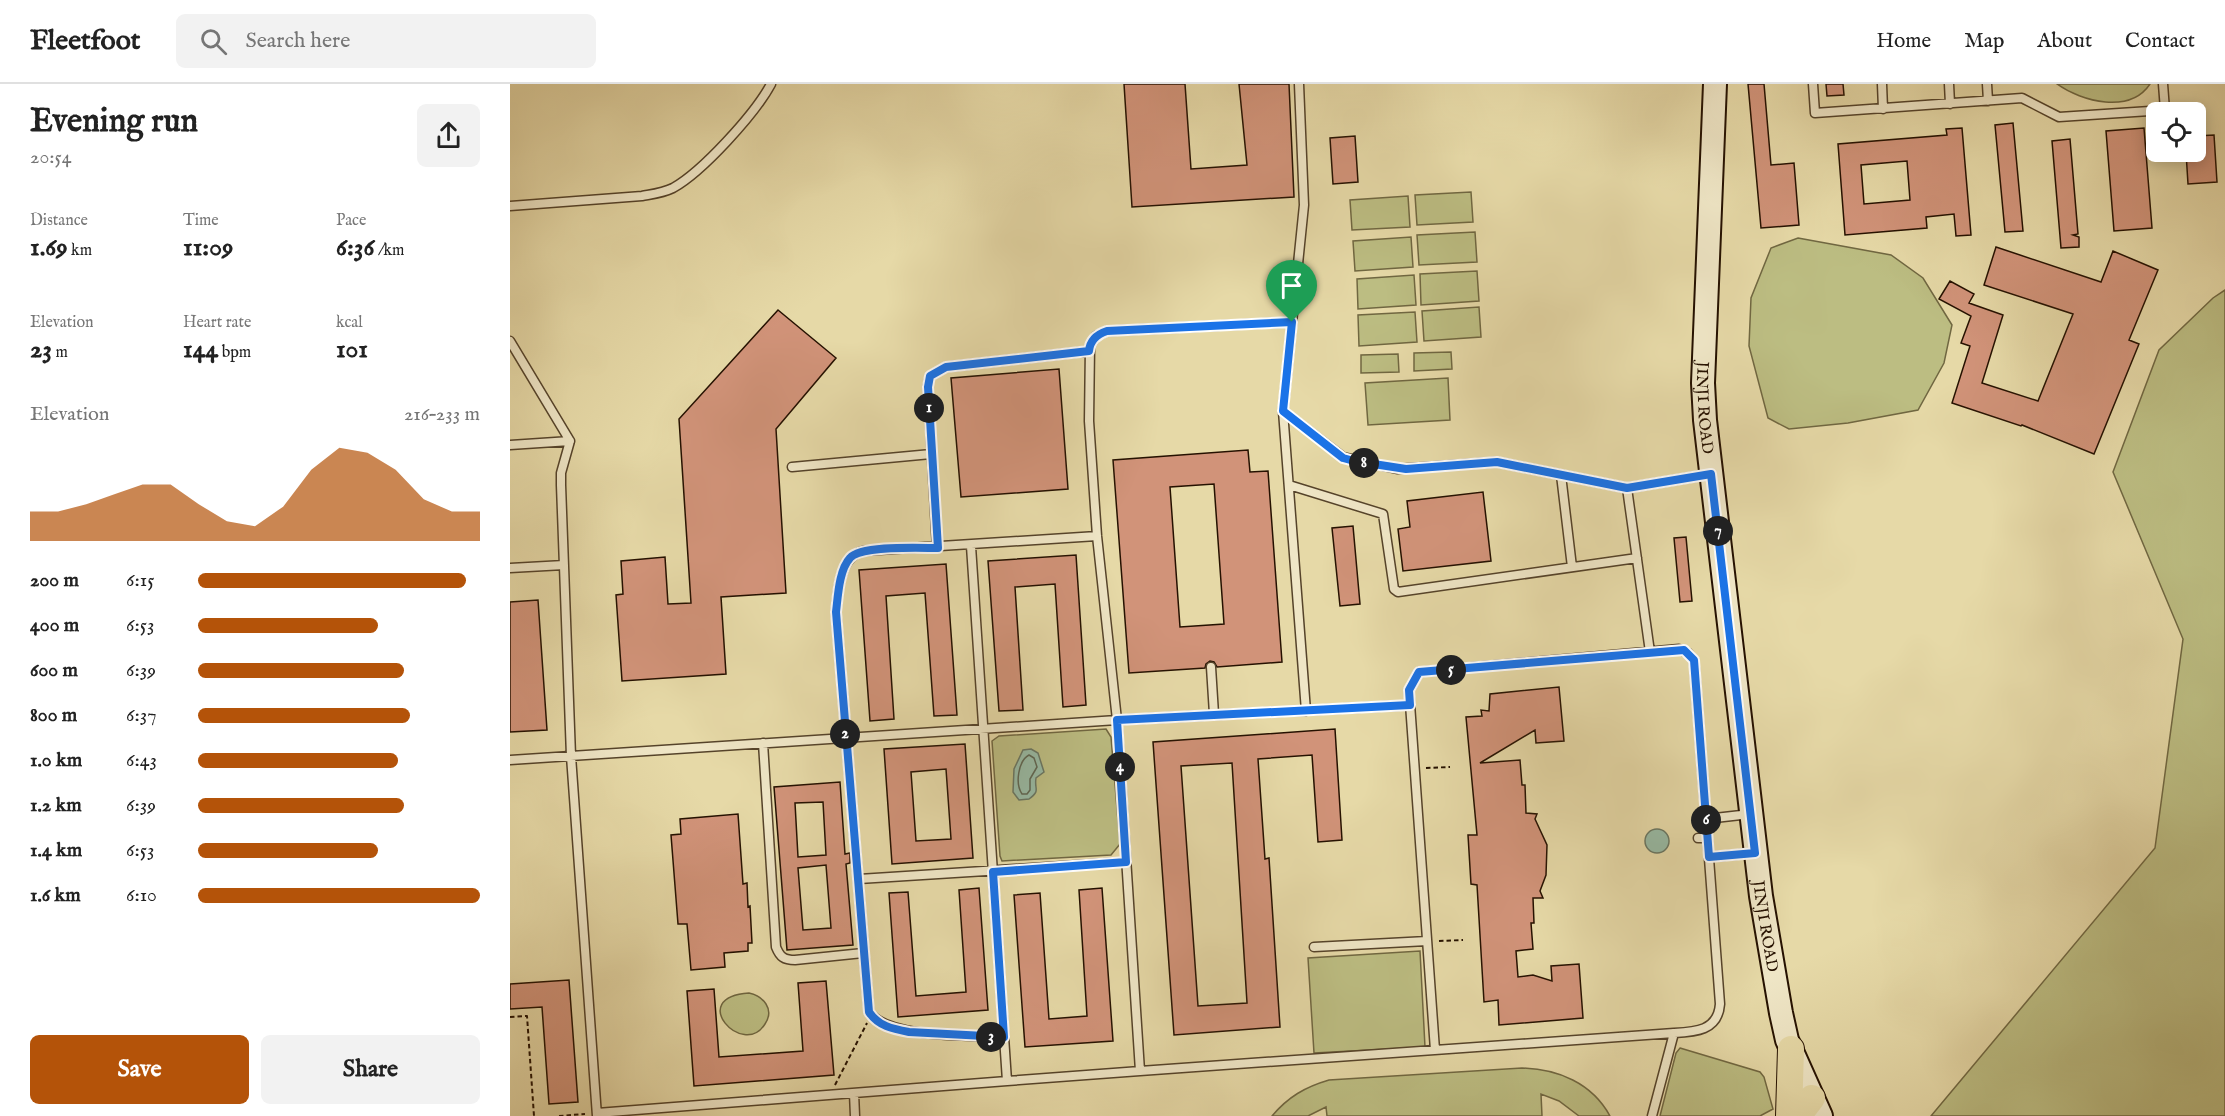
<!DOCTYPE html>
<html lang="en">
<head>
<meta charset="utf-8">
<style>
  :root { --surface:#fff; --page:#f2f2f2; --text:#222; --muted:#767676; --line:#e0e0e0; --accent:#b45309 }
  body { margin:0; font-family:"IM FELL English",serif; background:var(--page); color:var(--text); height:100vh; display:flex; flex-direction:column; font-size:22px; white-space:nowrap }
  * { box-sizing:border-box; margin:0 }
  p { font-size:20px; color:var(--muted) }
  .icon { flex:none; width:33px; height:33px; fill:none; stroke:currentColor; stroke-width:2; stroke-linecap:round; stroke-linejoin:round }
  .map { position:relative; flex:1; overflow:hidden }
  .panel { display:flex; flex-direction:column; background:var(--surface); width:510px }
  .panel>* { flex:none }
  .fabs { position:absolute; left:1636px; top:18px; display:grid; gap:12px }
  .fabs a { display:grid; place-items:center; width:60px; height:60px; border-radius:9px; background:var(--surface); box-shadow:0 3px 15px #0003; font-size:30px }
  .pin { position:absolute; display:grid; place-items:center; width:51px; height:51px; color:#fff; margin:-62px -26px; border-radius:50% 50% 50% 0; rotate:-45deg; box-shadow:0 0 6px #0007 }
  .pin .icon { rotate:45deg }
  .km { position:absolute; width:30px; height:30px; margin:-15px; border-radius:50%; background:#222; color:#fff; font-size:16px; line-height:30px; text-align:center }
  .round { display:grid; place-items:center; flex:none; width:63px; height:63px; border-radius:9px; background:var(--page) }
  .overview { display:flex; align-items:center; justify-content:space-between; height:102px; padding:0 30px }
  h1 { font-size:33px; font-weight:700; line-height:45px }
  .figures { display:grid; grid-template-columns:repeat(3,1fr); gap:9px; height:102px; padding:6px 30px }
  .figures div { display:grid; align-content:center }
  .figures b { font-size:26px; font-weight:700 }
  .figures small { font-size:16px; font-weight:400 }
  .figures p { font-size:16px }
  .chart { height:168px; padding:12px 30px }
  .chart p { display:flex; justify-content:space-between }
  .chart svg { width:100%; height:108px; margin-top:6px; fill:var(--accent); opacity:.7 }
  .button { display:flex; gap:12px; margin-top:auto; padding:12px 30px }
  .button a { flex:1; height:69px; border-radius:9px; background:var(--accent); color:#fff; font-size:24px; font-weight:700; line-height:69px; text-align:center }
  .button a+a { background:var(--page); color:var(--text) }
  ul { padding:0 30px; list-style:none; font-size:20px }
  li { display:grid; grid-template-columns:96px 72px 1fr; align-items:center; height:45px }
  li i { height:15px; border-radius:8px; background:var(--accent) }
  header { display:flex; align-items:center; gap:36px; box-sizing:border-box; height:84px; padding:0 30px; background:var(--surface); border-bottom:2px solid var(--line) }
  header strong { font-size:28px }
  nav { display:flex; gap:33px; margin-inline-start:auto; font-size:21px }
  .search { width:420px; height:54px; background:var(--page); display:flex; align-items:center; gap:15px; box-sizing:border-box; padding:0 21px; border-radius:9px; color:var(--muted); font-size:22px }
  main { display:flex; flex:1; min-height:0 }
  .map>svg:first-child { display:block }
  .green { fill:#bcbd82; stroke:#706741; stroke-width:1.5 }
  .water { fill:#97baa4; stroke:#697662; stroke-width:1.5 }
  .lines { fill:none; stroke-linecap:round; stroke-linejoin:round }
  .shore { stroke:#5e6652; stroke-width:1.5 }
  .building { fill:#d19379; stroke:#251100; stroke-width:1.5; fill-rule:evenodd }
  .service-casing { stroke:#55432a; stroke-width:11 }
  .secondary-casing { stroke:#251100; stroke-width:26 }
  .primary-casing { stroke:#251100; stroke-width:28 }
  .path { stroke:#251100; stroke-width:2; stroke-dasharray:4.5 3; stroke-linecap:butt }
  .service { stroke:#efe6c6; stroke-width:8 }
  .secondary { stroke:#efe6c6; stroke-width:22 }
  .primary { stroke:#e6d9a7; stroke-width:26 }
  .route-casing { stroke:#fff; stroke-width:12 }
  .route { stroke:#1a73e8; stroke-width:8 }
  .labels { text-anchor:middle; stroke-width:4.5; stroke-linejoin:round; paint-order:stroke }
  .street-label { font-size:16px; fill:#251100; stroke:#efe6c6 }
</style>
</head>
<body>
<header>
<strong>Fleetfoot</strong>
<div class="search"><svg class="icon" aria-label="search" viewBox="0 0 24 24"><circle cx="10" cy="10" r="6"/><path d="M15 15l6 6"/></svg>Search here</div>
<nav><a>Home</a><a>Map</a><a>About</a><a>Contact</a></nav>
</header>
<main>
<section class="panel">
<div class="overview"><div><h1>Evening run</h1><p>20:54</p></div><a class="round"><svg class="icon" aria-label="share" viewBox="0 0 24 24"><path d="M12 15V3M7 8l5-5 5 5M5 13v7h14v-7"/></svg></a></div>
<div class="figures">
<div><p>Distance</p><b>1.69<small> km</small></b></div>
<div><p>Time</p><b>11:09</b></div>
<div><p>Pace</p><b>6:36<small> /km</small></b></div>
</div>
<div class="figures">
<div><p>Elevation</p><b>23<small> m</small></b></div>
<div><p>Heart rate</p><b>144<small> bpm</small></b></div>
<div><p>kcal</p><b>101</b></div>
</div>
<div class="chart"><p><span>Elevation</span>216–233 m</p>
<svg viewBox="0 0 160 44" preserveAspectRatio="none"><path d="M0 44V32L10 32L20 29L30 25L40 21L50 21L60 29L70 36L80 38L90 30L100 15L110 6L120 8L130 15L140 27L150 32L160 32V44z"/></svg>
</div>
<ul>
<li><b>200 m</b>6:15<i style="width:95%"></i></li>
<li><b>400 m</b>6:53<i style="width:64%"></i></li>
<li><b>600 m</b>6:39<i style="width:73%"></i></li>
<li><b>800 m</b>6:37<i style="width:75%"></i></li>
<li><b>1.0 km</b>6:43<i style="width:71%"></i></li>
<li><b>1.2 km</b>6:39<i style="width:73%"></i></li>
<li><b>1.4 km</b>6:53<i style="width:64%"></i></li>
<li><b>1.6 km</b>6:10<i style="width:100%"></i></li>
</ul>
<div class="button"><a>Save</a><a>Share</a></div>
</section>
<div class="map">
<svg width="1715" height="1032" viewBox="0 0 1715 1032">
  <rect width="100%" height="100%" fill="#e6d9a7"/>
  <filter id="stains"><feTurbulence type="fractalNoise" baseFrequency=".00333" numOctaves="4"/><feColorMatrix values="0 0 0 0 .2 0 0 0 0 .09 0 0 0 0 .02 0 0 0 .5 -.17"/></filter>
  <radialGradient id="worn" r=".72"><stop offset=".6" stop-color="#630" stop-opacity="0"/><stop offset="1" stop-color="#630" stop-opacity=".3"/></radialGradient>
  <path class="green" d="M1547,0H1640C1620,30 1572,18 1547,0Z
    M961,108L963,138L907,141L905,111Z
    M898,112L900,143L842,146L840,116Z
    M965,148L967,178L909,181L907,151Z
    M901,153L903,183L845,187L843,157Z
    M1288,154L1381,171L1413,194L1442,241L1434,279L1408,326L1338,339L1279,345L1258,334L1239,262L1241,214L1261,164Z
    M967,187L969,217L911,221L910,190Z
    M904,191L906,221L848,225L847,195Z
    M1715,206V1032H1421L1645,764L1673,555L1603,388L1649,266L1703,214Z
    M969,223L971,253L914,257L912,227Z
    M905,228L907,258L849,262L848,231Z
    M941,268L942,285L904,287V269Z
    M888,270L889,288L851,289V271Z
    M938,294L940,336L858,341L855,299Z
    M596,645L601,653L610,760L601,771L492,777L490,772L482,657L489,652Z
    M910,867L915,963L804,969L798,874Z
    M239,909C253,912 265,925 255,940C233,975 176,913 239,909Z
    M1170,964L1250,988L1254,993L1263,1025L1250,1032H1150L1166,969Z
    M1012,984C1048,985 1082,999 1100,1032H1069L1049,1017L1031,1010L1032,1032H817L816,1023L798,1032H762C778,1013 795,1003 819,996Z"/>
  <path class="water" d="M521,665L528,669L534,688L526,694C524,706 531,706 519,715L509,716L503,708L504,685L513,666Z
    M1135 757a12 12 0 1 1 24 0a12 12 0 1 1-24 0Z"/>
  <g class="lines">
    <path class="shore" d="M519,671L524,674L527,683L520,695V706L517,710H512C505,700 508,677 519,671Z"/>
  </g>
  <path class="building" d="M614,0H675L681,85L737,81L729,0H779L784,113L622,123Z
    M1238,0H1254L1261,81L1284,79L1289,141L1251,144Z
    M1316,0H1333L1334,11L1317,12Z
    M1503,39L1513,147L1495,148L1485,41Z
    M1452,44L1461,151L1446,152L1444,130L1416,133L1417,144L1335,151L1328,60L1437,51L1436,45ZM1397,77L1400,116L1354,120L1351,81Z
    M1634,44L1642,144L1604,147L1596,47Z
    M1704,51L1707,98L1678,100L1676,68H1686V52Z
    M845,52L848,98L823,100L820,54Z
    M1560,55L1568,150L1563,151L1569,153V163L1551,164L1542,57Z
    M1486,163L1591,198L1603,167L1648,186L1619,256L1629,260L1584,370L1512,341L1511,342L1442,319L1460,262L1451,259L1461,232L1429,215L1440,197L1464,210L1459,219L1493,231L1472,299L1528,317L1563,230L1474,201Z
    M268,226L326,274L266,345L276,509L211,513L216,590L112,597L106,511L113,510L111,477L155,473L158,520L181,519L169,335Z
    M549,285L558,405L451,413L441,294Z
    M738,366L740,388L758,387L772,578L707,583L704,578L700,577L696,580L695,584L619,589L603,376ZM704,400L714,540L670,543L660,403Z
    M973,408L981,477L893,487L888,445L900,443L897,417Z
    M843,442L850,520L830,522L822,444Z
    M1176,453L1182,517L1170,518L1164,454Z
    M566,471L576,621L553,623L545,500L505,503L513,626L489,627L478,477Z
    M436,480L447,631L424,632L415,509L376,512L384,635L360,637L349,486Z
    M28,516L37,646L0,648V518Z
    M1049,603L1054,657L1026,659L1025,646L970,679L1010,676L1012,701H1015L1016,729L1027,730L1025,735L1037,761L1036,791L1030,807L1033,814H1023L1024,839H1021L1023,865L1006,867L1008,893L1023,891L1042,897L1041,882L1069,880L1073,934L989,941L988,916L974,918L967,801L961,800L958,751H967L956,633L972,632L971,626L979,627L980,610Z
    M825,645L832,756L808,758L802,671L748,675L755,775L759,774L770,943L664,951L643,658ZM722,679L737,919L688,922L671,682Z
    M455,660L463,774L382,780L374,665ZM436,685L441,755L406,757L401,688Z
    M330,698L335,770L340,769V779L336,780L343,861L277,866L264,703ZM313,718L316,771L288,773L285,719ZM316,781L321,844L293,846L288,784Z
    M228,730L233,800L237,799L238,823L240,822L242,859H238V867L214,869L215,883L181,886L177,840H168L161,751L171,750L170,735Z
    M469,804L478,926L388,933L379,809L398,808L406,912L456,908L449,806Z
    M592,804L603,957L515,963L504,811L530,809L539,935L577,932L569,806Z
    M59,896L68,1018L39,1020L32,923L0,925V900Z
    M316,897L324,991L184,1002L177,907L204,905L209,973L293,967L288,899Z"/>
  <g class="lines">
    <defs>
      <path id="service" d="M789,0L794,121L773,327L796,627
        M1303,0L1305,29L1512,14L1549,33L1655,26L1653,0
        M1372,0L1373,25
        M1439,0L1440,20
        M1477,0L1478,17
        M0,122L132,112C143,110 153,109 163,104C192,88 245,30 261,0
        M782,238L597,247L586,252L580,262L579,337L587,452L607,636L630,987L1164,949C1185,948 1208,947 1210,920L1184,576L1178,569L1169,565L909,588L899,606L925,966
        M0,257L60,357L51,389V401L61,672L87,1032
        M773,327L833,373L887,385L987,378L1117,404L1201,390
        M0,361L60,357
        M282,383L421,370
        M1051,391L1062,483
        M779,401L873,430L884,505L888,508L1127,474
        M1117,404L1140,568
        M461,462L497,997L630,987
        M427,464L418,302L420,292L436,283L579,267
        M0,484L54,481
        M701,583L704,630
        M253,659L266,863C270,873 274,876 285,876L353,869
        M0,676L607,636L900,621
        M1196,735L1240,730
        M1188,754H1197
        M1199,773L1245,769
        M349,795L616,778
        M804,863L917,857
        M494,953C462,951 378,955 359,928L326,528C328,508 329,473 353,467L587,452
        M344,1009L345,1032
        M87,1029L497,997
        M1142,1032L1164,949"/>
      <g id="secondary">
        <path id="s1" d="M1205,0L1193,299L1195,336L1251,812L1271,929L1277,956L1311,1032"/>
      </g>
      <path id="primary" d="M1279,1032L1281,965
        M1288,1032L1302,1014"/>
    </defs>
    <use href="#service" class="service-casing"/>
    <use href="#secondary" class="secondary-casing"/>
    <use href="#primary" class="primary-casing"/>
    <path class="path" d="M916,684L940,683
      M929,857L953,856
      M0,933L17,932L24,1032
      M325,1001L357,939
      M49,1032L75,1030"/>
    <use href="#service" class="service"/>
    <use href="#secondary" class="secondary"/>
    <use href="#primary" class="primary"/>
  </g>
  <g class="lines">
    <defs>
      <path id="route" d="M782,238L773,327L833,374L844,377L896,385L987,378L1117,404L1201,390L1245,769L1199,773L1184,576L1174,566L909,588L899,606L900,621L607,636L616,778L483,788L494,953L399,948C383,945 368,942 359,928L326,528C328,512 329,486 340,474C351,461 410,464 428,464L418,303L420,292L436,283L579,267C580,256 588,250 597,247Z"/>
    </defs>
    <use href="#route" class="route-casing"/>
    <use href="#route" class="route"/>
  </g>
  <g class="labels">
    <g class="street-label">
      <text dy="6" stroke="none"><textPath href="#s1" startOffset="324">JINJI ROAD</textPath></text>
      <text dy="6" stroke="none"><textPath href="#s1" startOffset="846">JINJI ROAD</textPath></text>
    </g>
  </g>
  <rect width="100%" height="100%" filter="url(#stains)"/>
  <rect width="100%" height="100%" fill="url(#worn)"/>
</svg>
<div class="fabs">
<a><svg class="icon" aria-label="locate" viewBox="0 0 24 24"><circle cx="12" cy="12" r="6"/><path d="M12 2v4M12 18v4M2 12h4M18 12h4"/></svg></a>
</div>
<div class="pin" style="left:782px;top:238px;background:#1e9e55"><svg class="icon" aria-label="arrive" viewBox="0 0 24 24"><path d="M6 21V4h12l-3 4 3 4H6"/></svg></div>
<b class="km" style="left:419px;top:324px">1</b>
<b class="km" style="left:335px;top:650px">2</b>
<b class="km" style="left:481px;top:953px">3</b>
<b class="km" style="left:610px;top:683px">4</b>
<b class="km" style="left:941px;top:586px">5</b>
<b class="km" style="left:1196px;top:736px">6</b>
<b class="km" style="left:1208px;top:447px">7</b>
<b class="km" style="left:854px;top:379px">8</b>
</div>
</main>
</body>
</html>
